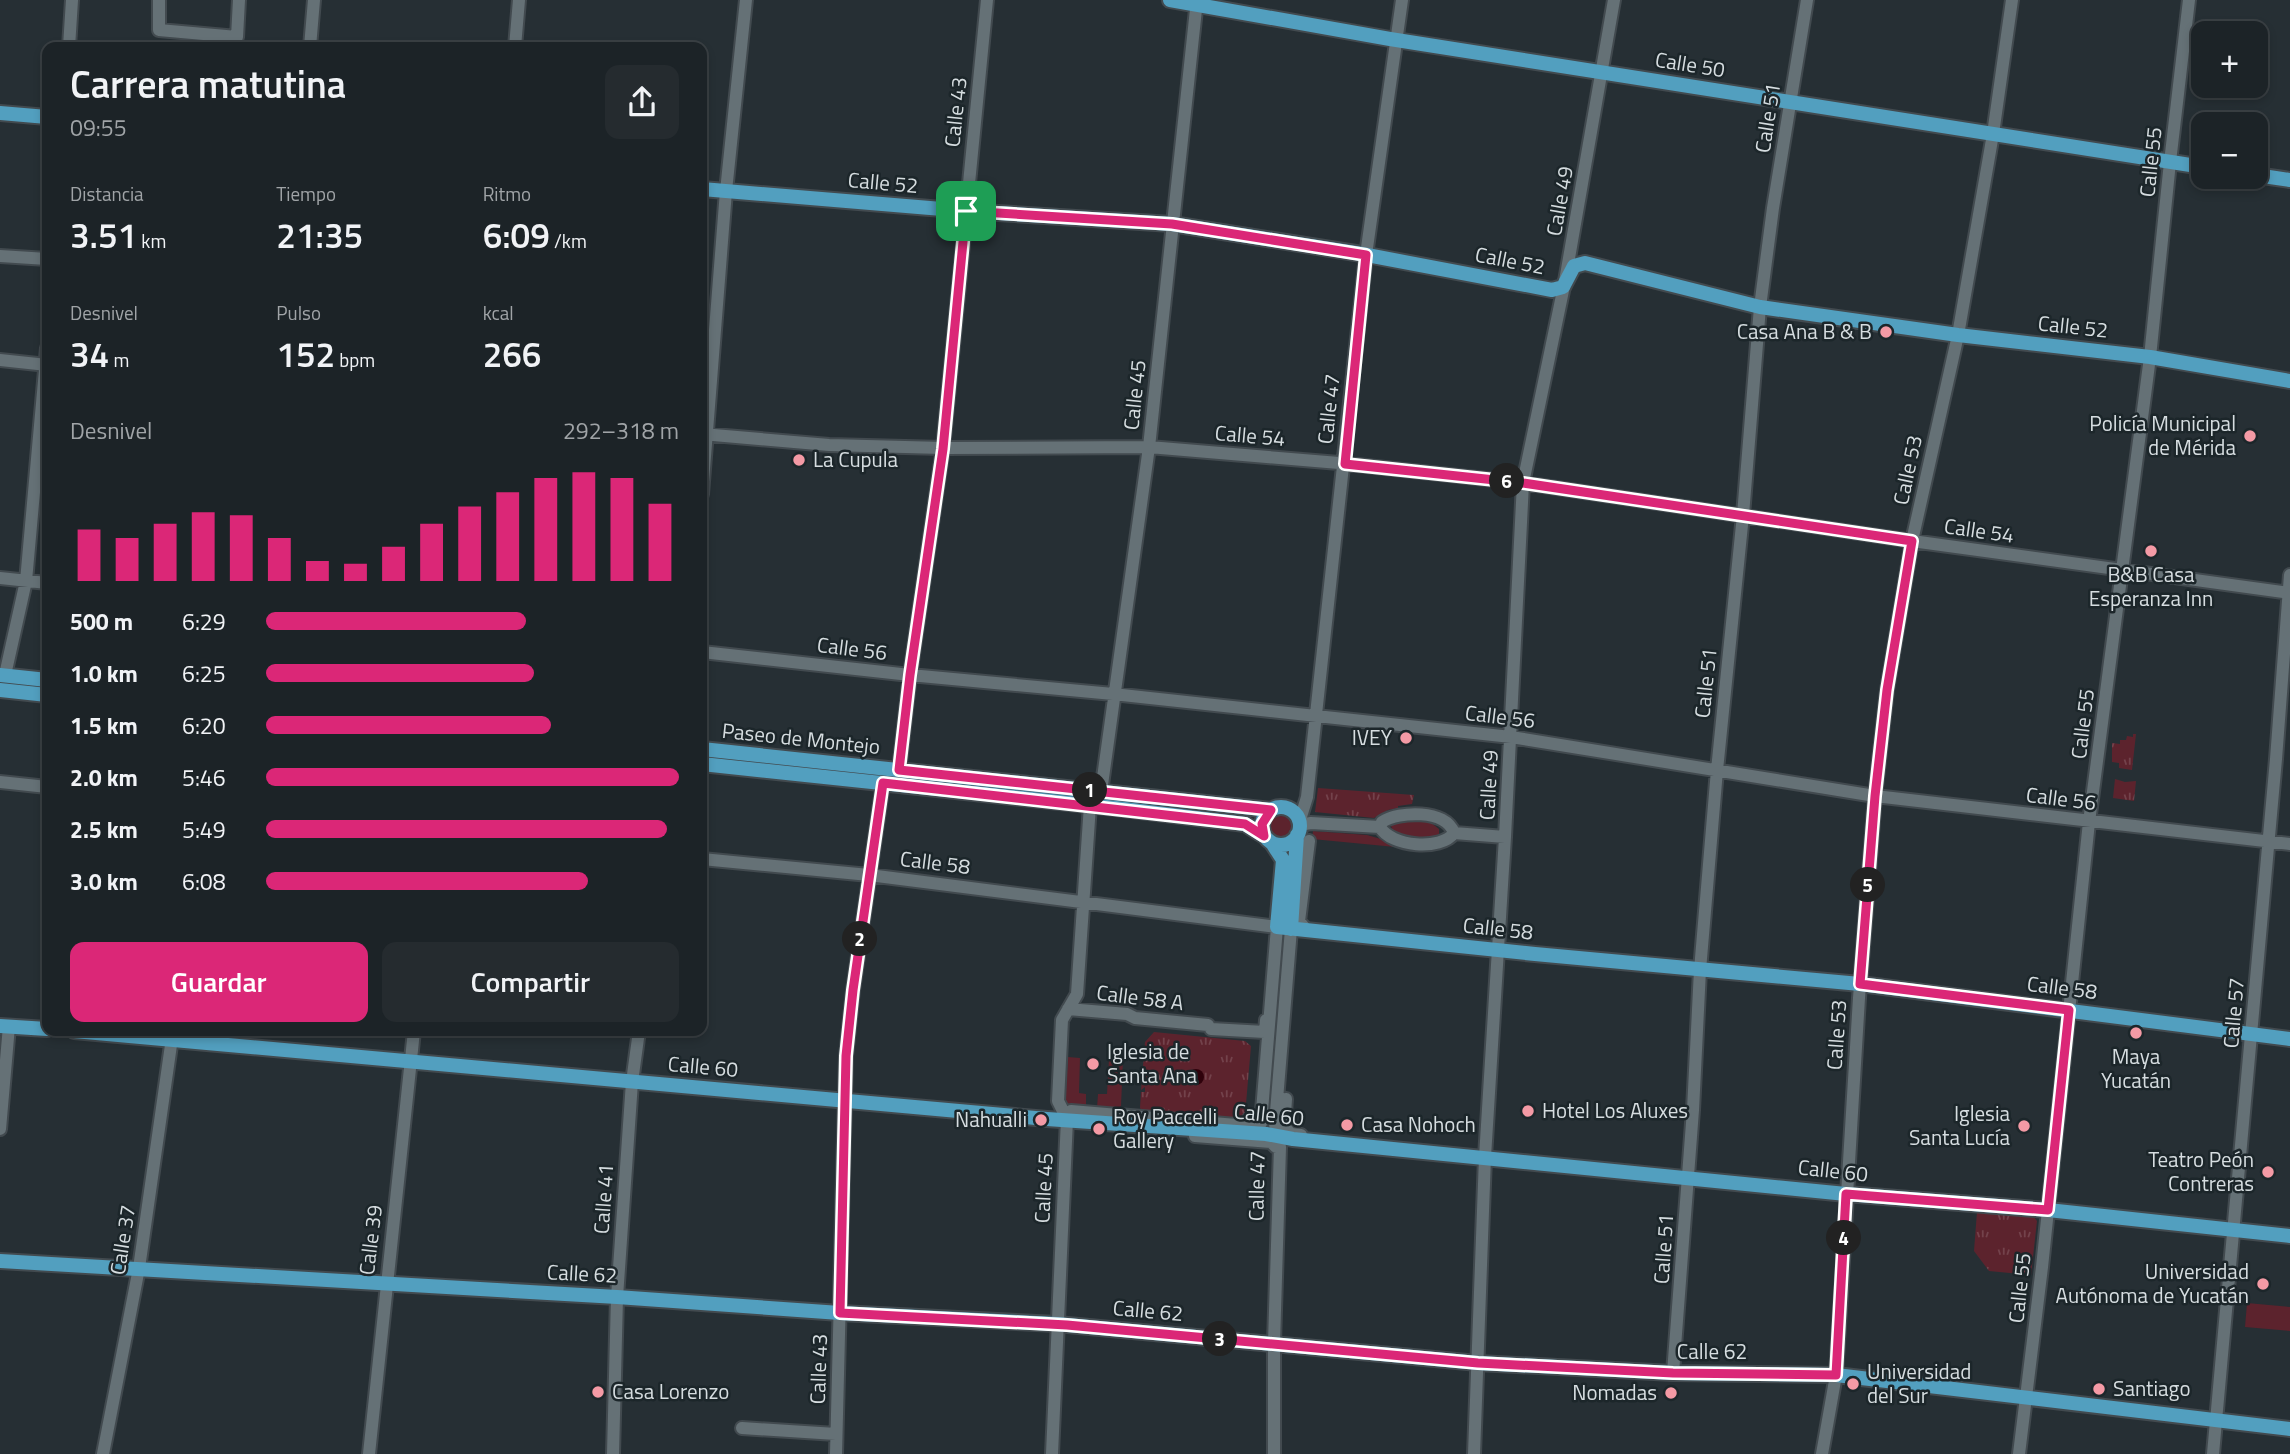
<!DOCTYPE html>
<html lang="es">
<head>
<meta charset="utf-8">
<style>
  :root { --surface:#1c2327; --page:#252b2f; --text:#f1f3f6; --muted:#a0a4a7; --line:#3a4044; --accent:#db2777 }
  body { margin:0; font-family:"Titillium Web",sans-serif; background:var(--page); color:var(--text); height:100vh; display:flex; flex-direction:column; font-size:26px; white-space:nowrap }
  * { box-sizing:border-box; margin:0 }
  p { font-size:23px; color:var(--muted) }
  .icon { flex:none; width:38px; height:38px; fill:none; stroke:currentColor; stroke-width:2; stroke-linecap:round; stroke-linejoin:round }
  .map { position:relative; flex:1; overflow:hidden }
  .panel { position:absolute; left:42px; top:42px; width:665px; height:994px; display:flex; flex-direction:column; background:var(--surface); border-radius:14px; box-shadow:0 4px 10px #0003,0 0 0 2px var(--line) }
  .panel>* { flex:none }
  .tools { position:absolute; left:2191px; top:21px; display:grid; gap:14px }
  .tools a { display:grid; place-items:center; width:77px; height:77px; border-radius:14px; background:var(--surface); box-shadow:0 4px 10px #0003,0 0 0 2px var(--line); font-size:35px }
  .pin { position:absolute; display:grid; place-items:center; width:60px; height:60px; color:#fff; margin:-30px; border-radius:14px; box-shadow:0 4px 10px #0006 }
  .km { position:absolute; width:35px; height:35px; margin:-18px; border-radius:50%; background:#222; color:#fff; font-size:19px; line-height:35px; text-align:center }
  .round { display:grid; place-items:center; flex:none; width:74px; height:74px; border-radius:14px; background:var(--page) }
  .summary { display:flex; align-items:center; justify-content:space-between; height:119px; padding:0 28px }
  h1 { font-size:38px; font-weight:600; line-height:52px }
  .metrics { display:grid; grid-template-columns:repeat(3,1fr); gap:10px; height:119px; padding:7px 28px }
  .metrics div { display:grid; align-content:center }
  .metrics b { font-size:35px; font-weight:600 }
  .metrics small { font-size:19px; font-weight:400 }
  .metrics p { font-size:19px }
  .chart { height:196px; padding:14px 28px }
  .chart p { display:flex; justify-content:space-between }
  .chart svg { width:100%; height:126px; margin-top:7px; stroke:var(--accent); stroke-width:6 }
  .cta { display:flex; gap:14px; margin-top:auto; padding:14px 28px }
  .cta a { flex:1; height:80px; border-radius:14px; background:var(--accent); color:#fff; font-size:28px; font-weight:600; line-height:80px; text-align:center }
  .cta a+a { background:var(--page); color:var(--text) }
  ul { padding:0 28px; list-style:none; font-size:23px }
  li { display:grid; grid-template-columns:112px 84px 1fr; align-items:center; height:52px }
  li i { height:18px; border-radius:9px; background:var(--accent) }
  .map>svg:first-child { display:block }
  .grass { fill:#5c232d }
  .park { fill:url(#park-tufts) }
  .water { fill:url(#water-ripples) }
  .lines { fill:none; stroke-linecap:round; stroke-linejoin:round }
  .minor-casing { stroke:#424a4f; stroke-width:16 }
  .major-casing { stroke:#424a4f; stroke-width:18 }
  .minor { stroke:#657176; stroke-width:12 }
  .major { stroke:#529fbf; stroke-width:14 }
  .route-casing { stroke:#fff; stroke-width:14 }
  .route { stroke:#db2777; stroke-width:9 }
  .poi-dot { fill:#f49aa5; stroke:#1c262a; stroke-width:2.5 }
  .labels { text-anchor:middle; stroke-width:5; stroke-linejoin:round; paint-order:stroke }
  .street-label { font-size:21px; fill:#d6dde0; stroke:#1c262a }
  .poi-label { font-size:21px; fill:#d6dde0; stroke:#1c262a; text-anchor:end }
</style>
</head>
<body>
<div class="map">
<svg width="2290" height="1454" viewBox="0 0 2290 1454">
  <defs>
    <pattern id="park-tufts" width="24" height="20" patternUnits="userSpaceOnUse" patternTransform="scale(1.75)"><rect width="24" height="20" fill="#5c232d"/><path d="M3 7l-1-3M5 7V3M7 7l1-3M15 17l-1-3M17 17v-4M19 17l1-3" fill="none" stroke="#73424b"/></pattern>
    <pattern id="water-ripples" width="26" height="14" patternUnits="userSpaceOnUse" patternTransform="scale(1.75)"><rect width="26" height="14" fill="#2f010b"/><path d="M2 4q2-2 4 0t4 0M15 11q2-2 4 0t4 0" fill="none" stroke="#4c262e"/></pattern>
  </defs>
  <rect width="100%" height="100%" fill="#262f34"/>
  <path class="grass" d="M1267 827a13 13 0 1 1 26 0a13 13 0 1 1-26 0Z
    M1407,819L1430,822L1439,829V834C1426,843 1407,839 1393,832L1391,826L1394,821Z
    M1313,831L1367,835L1416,849L1312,839Z
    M1068,1057L1080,1058L1079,1093L1086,1094V1107L1070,1106L1065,1102Z
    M1109,1059H1123L1121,1106L1116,1110L1097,1108L1098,1094H1107Z
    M2247,1303L2290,1307V1331L2245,1327Z"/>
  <path class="park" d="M2133,734H2136L2132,770L2119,768V763L2112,762V743L2120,744V740H2126L2127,736L2133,737Z
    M2115,779L2125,782L2136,781L2134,801L2113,798Z
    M1318,788L1414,795L1412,804L1398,806V808L1388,810L1374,818L1315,812Z
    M1154,1032L1245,1041L1251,1046L1245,1115L1238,1120L1144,1113L1140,1108L1141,1092H1145V1087L1141,1090L1145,1042Z
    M1977,1212L2033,1216L2037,1221L2031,1275L1989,1271L1974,1251Z"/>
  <path class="water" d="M1188 1077a8 8 0 1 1 16 0a8 8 0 1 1-16 0Z"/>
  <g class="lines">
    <defs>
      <path id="minor" d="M159,0V30L237,37L239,0
        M69,47L72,0
        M310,47L314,0
        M515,47L519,0
        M0,256L47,259
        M0,360L47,365
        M702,434L829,445L943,448L1149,447L1339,463L1523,483L1912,541L2290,593
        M702,494L726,191L746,0
        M0,578L47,583
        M702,652L910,675L1113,694L1511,737L1875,796L2290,844
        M5,675L26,581L47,348
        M899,770L910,675L943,448L987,0
        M0,782L47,787
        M1101,792L1149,447L1197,0
        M1299,823L1307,797L1366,255L1402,0
        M1299,825L1311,823L1380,827C1391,847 1441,851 1454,833L1505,837
        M1380,827L1382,822C1399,811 1446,809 1454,833
        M702,859L869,875L1277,927L1261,1123L1250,1133
        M1304,927L1299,921L1309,841
        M1068,1009L1127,1014L1135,1018L1208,1025
        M1211,1029L1265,1032L1266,1020
        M1286,1099L1284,1127L1291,1134L1301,1135
        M1071,1111L1248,1126L1249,1119
        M0,1129L9,1026
        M1195,1136L1271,1142L1276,1147
        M1673,1373L1693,1110L1700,970L1717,770L1743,515L1760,307L1773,208L1807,0
        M742,1428L836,1434
        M103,1454L139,1268L173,1031
        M369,1454L414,1031
        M613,1454L617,1297L632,1082L639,1031
        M836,1454L846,1056L853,990L883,783
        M1052,1454L1067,1119L1058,1101L1062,1020L1077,994L1090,805
        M1274,1454V1343L1280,1147L1275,1124L1291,929
        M1474,1454L1485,1157L1505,837L1523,483L1565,281L1614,0
        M1822,1454L1836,1375L1859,998L1875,796L1887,690L1912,541L1958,335L1993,134L2012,0
        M2019,1454L2042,1267L2089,822L2150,357L2170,162L2189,0
        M2213,1454L2276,759L2290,575"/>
      <path id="major" d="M1170,0L1390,39L2203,167
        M0,113L47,117
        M2256,175L2290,180
        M702,189L966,211L1172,224L1362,254L1552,290L1563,287L1574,266L1585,263L1760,307L1958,335L2150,357L2290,381
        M0,675L47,680
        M0,690L47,695
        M702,749L1271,810
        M702,764L1116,808L1245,824L1264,836
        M1262 826a19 19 0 1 1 38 0a19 19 0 1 1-38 0Z
        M1272,843L1283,860L1277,927L1535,954L1860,984L2290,1039
        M1291,929L1297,835
        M0,1026L47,1029
        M74,1031L1047,1119L1266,1134L1293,1139L1846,1194L2048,1210L2290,1236
        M0,1261L617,1297L840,1313L1057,1324L1478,1363L1673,1373L1836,1375L2290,1429"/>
    </defs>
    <use href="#minor" class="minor-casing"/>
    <use href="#major" class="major-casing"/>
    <use href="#minor" class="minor"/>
    <use href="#major" class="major"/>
  </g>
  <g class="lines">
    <defs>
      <path id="route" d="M966,211L1172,224L1366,255L1345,464L1523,483L1912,541L1887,690L1875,796L1860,984L2069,1010L2048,1210L1846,1194L1836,1375L1673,1373L1478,1363L1067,1325L840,1313L846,1056L853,990L883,783L1245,824L1264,836L1262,824L1271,810L899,770L910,675L943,449Z"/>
    </defs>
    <use href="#route" class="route-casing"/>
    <use href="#route" class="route"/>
  </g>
  <g class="poi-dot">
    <circle cx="1886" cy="332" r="7"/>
    <circle cx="2250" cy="436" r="7"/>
    <circle cx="799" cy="460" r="7"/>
    <circle cx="2151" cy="551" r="7"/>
    <circle cx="1406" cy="738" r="7"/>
    <circle cx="2136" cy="1033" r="7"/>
    <circle cx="1093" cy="1064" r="7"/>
    <circle cx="1528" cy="1111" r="7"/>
    <circle cx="1041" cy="1120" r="7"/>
    <circle cx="1347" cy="1125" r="7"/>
    <circle cx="2024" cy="1126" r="7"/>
    <circle cx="1099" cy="1129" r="7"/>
    <circle cx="2268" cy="1172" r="7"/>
    <circle cx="2263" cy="1284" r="7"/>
    <circle cx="1853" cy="1384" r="7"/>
    <circle cx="2099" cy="1389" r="7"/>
    <circle cx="598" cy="1392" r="7"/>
    <circle cx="1671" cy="1393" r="7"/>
  </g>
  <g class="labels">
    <g class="street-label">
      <text transform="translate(1690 65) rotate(9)" y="7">Calle 50</text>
      <text transform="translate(956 112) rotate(-84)" y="7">Calle 43</text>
      <text transform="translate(1768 118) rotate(-81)" y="7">Calle 51</text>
      <text transform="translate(2151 162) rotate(-84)" y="7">Calle 55</text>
      <text transform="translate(883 183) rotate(5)" y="7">Calle 52</text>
      <text transform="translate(1560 201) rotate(-80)" y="7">Calle 49</text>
      <text transform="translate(1510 261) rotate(11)" y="7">Calle 52</text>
      <text transform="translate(2073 327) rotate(6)" y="7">Calle 52</text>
      <text transform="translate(1135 395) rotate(-84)" y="7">Calle 45</text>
      <text transform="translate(1329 409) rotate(-84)" y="7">Calle 47</text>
      <text transform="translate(1250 436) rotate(5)" y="7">Calle 54</text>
      <text transform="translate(1908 470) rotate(-78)" y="7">Calle 53</text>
      <text transform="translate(1979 531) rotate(8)" y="7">Calle 54</text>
      <text transform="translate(852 649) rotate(7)" y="7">Calle 56</text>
      <text transform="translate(1706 683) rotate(-84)" y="7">Calle 51</text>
      <text transform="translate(1500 717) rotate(7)" y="7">Calle 56</text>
      <text transform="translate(2083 724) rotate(-83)" y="7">Calle 55</text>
      <text transform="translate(801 739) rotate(6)" y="7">Paseo de Montejo</text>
      <text transform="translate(1489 785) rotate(-87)" y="7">Calle 49</text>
      <text transform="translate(2061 799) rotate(7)" y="7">Calle 56</text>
      <text transform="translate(935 863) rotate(7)" y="7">Calle 58</text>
      <text transform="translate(1498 929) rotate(6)" y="7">Calle 58</text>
      <text transform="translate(2062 988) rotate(7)" y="7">Calle 58</text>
      <text transform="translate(1140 998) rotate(7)" y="7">Calle 58 A</text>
      <text transform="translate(2234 1013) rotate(-85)" y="7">Calle 57</text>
      <text transform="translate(1837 1035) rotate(-86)" y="7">Calle 53</text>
      <text transform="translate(703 1067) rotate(5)" y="7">Calle 60</text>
      <text transform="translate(1269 1115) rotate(6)" y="7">Calle 60</text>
      <text transform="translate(1833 1171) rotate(6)" y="7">Calle 60</text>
      <text transform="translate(1257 1186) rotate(-89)" y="7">Calle 47</text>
      <text transform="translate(1044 1188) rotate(-87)" y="7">Calle 45</text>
      <text transform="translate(604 1199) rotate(-86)" y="7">Calle 41</text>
      <text transform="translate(123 1240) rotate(-81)" y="7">Calle 37</text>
      <text transform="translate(371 1240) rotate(-83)" y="7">Calle 39</text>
      <text transform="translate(1664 1249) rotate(-86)" y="7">Calle 51</text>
      <text transform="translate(582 1274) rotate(3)" y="7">Calle 62</text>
      <text transform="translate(2020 1288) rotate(-84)" y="7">Calle 55</text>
      <text transform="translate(1148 1311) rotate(5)" y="7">Calle 62</text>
      <text x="1712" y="1359">Calle 62</text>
      <text transform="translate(819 1369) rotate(-88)" y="7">Calle 43</text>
    </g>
    <g class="poi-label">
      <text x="1872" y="339">Casa Ana B &amp; B</text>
      <text x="2236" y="431">Policía Municipal<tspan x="2236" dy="24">de Mérida</tspan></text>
      <text x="813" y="467" text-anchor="start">La Cupula</text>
      <text x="2151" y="582" text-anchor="middle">B&amp;B Casa<tspan x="2151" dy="24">Esperanza Inn</tspan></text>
      <text x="1392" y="745">IVEY</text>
      <text x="1107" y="1059" text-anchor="start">Iglesia de<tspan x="1107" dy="24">Santa Ana</tspan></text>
      <text x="2136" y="1064" text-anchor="middle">Maya<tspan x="2136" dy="24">Yucatán</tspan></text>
      <text x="1542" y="1118" text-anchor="start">Hotel Los Aluxes</text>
      <text x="2010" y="1121">Iglesia<tspan x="2010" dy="24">Santa Lucía</tspan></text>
      <text x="1113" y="1124" text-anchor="start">Roy Paccelli<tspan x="1113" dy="24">Gallery</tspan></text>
      <text x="1027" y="1127">Nahualli</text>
      <text x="1361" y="1132" text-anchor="start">Casa Nohoch</text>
      <text x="2254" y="1167">Teatro Peón<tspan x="2254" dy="24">Contreras</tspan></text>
      <text x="2249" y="1279">Universidad<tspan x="2249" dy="24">Autónoma de Yucatán</tspan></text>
      <text x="1867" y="1379" text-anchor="start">Universidad<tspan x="1867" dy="24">del Sur</tspan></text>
      <text x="2113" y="1396" text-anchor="start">Santiago</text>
      <text x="612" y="1399" text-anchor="start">Casa Lorenzo</text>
      <text x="1657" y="1400">Nomadas</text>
    </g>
  </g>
</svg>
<div class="tools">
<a>+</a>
<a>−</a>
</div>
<div class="pin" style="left:966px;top:211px;background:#1e9e55"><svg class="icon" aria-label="arrive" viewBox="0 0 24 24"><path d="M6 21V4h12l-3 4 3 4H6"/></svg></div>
<b class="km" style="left:1090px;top:790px">1</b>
<b class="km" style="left:860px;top:939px">2</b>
<b class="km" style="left:1220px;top:1339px">3</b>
<b class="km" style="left:1844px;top:1238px">4</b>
<b class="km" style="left:1868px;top:885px">5</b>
<b class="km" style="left:1507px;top:481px">6</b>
<section class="panel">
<div class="summary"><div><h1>Carrera matutina</h1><p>09:55</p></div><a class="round"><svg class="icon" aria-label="share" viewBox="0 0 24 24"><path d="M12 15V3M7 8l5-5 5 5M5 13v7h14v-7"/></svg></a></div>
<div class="metrics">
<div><p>Distancia</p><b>3.51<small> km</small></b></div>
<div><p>Tiempo</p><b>21:35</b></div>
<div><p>Ritmo</p><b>6:09<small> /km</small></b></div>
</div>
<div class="metrics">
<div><p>Desnivel</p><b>34<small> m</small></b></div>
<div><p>Pulso</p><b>152<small> bpm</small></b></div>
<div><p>kcal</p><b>266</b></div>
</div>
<div class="chart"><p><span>Desnivel</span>292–318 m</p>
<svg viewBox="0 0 160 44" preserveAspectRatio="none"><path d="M5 44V26M15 44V29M25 44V24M35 44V20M45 44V21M55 44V29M65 44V37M75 44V38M85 44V32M95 44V24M105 44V18M115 44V13M125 44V8M135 44V6M145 44V8M155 44V17"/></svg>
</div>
<ul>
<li><b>500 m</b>6:29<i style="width:63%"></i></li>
<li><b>1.0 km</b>6:25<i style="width:65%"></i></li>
<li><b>1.5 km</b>6:20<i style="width:69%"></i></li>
<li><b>2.0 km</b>5:46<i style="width:100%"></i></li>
<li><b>2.5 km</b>5:49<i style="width:97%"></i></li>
<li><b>3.0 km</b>6:08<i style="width:78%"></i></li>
</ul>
<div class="cta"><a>Guardar</a><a>Compartir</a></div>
</section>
</div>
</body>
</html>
